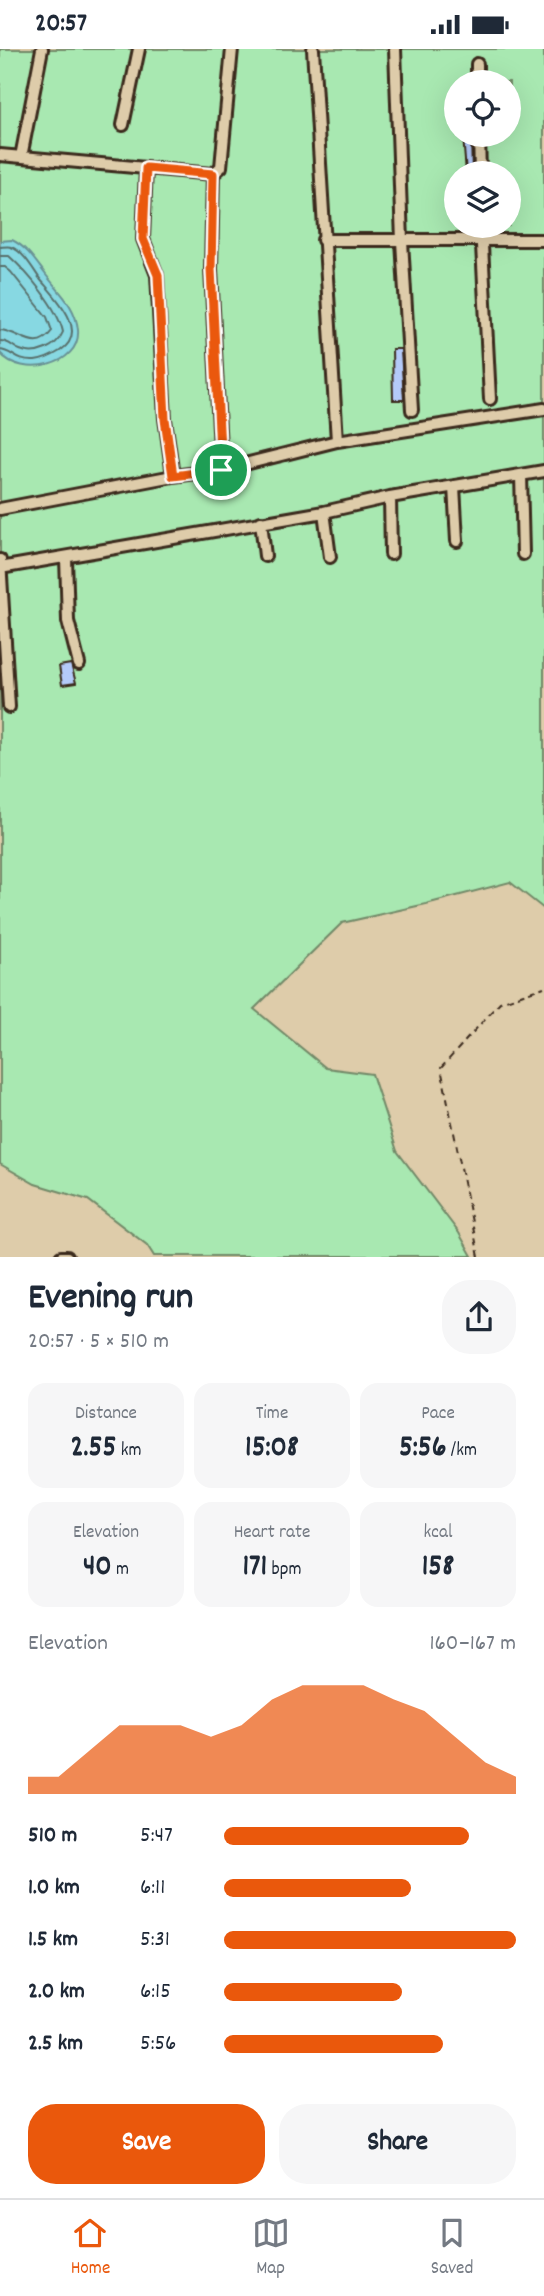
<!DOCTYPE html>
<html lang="en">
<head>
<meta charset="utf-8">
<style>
  :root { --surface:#fff; --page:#f6f6f7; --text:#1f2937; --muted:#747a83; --line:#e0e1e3; --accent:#ea580c }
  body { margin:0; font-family:Dekko,sans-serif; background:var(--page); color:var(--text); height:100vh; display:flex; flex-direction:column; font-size:26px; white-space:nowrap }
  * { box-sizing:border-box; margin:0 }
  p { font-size:23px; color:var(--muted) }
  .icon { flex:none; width:38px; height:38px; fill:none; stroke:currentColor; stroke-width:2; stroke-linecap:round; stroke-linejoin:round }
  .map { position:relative; height:1208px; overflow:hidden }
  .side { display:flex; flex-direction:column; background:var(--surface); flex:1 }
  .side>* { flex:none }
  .tools { position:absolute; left:444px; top:21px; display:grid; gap:14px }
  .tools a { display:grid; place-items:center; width:77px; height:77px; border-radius:50%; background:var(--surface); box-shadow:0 7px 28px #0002; font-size:35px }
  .pin { position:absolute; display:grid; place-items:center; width:60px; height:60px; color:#fff; margin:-30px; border:4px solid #fff; border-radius:50%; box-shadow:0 2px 7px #0007 }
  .round { display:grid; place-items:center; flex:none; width:74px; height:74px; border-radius:28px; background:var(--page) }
  .overview { display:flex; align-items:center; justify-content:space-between; height:119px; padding:0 28px }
  h1 { font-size:38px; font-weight:800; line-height:52px }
  .figures { display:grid; grid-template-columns:repeat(3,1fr); gap:10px; height:119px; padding:7px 28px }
  .figures div { display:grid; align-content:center; border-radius:18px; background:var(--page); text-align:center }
  .figures b { font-size:30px; font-weight:800 }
  .figures small { font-size:19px; font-weight:400 }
  .figures p { font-size:19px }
  .chart { height:196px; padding:14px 28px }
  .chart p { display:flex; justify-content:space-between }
  .chart svg { width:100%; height:126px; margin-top:7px; fill:var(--accent); opacity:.7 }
  .action { display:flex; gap:14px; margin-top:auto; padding:14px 28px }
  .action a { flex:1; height:80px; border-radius:28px; background:var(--accent); color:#fff; font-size:28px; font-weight:800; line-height:80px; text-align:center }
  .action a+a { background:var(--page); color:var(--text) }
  ul { padding:0 28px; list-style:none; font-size:23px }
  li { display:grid; grid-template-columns:112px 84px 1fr; align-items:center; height:52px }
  li i { height:18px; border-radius:9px; background:var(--accent) }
  .status { display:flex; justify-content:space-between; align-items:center; height:49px; padding:0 35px; background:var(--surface); direction:ltr }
  .status svg { height:19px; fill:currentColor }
  .tab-bar { display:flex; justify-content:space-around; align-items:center; height:98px; border-top:2px solid var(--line); background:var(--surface); font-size:19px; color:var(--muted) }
  .tab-bar a { display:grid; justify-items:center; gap:4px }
  .tab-bar .selected { color:var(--accent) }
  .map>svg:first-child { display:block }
  .green { fill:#a8e8b1; stroke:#728968; stroke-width:2; fill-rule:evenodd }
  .water { fill:#87d8e2; stroke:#699294; stroke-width:2 }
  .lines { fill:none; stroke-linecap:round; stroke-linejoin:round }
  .shore { stroke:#59706c; stroke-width:2 }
  .building { fill:#b4caf9; stroke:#3b2a1e; stroke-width:2 }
  .minor-casing { stroke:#3b2a1e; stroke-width:16 }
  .path { stroke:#3b2a1e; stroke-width:2; stroke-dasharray:7 5; stroke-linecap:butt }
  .minor { stroke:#deccaa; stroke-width:10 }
  .route-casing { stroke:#fff; stroke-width:14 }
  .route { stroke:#ea580c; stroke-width:9 }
</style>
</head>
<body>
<div class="status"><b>20:57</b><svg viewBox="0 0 49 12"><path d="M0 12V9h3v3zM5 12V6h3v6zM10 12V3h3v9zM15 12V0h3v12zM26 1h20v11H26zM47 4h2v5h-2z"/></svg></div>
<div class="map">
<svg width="544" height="1208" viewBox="0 0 544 1208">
  <rect width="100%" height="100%" fill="#deccaa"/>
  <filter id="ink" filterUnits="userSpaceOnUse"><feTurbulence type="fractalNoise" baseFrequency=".0143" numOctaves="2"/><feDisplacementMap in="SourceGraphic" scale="14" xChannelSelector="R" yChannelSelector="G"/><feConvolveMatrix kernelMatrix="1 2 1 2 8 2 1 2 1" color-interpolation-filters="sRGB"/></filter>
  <g filter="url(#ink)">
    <path class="green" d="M0,0H544V860L510,833L426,855L342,874L254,960L326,1019L372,1025L397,1102L459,1184L472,1207H154L147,1196L88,1151L35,1135L0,1115ZM457,33H509V86H457ZM457,124H509V177H457Z"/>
    <path class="water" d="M12,191C27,198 36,213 46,226C59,243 76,257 78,281C81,317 22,330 0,304V192Z"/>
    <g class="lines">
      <path class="shore" d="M0,198C2,198 9,197 11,198C23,202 33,220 40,230C54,247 91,282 60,302C52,307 44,311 35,312C15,313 13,302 0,301
        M0,207H9C27,223 58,259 63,283C57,298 36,308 20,301C12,298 10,292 0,292
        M0,218H5L11,223L47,268L52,282C35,305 20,282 0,281"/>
    </g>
    <path class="building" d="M463,87H471L472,124H466Z
      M392,300H401L404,351H393Z
      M71,615L76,634L62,636L59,617Z"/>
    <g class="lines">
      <defs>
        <path id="minor" d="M313,0L337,392
          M395,0L402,192L412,361
          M477,15V33
          M123,76L139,0
          M479,86L480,124
          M0,106L213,125
          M21,108L42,0
          M146,119L143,190L157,226L165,370L173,427
          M481,177L490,350
          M323,191H544
          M221,421L211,220L213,125L221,118L232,0
          M521,426L523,505
          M454,437L457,492
          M390,448L391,505
          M0,460L173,427L221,421L337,392L544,360
          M324,463L330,508
          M261,473L265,507
          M66,509L68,572L79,615
          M0,511L9,658
          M0,519L324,463L390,448L544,422
          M61,1208H67"/>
      </defs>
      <use href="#minor" class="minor-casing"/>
      <path class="path" d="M479,1208L441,1019L500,953L544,938"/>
      <use href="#minor" class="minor"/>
    </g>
  </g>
  <g class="lines" filter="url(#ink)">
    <defs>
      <path id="route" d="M146,119L213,125L211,220L221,421L173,427L165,370L158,226L143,190Z"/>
    </defs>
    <use href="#route" class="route-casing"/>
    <use href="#route" class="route"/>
  </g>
</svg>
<div class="tools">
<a><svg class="icon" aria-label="locate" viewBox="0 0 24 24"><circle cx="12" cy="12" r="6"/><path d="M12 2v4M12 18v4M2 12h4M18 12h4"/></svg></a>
<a><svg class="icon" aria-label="layers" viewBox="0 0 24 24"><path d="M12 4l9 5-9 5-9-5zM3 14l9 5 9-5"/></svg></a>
</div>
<div class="pin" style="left:221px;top:421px;background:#1e9e55"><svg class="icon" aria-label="arrive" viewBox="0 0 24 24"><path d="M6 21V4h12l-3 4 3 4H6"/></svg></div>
</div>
<section class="side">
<div class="overview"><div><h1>Evening run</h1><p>20:57 · 5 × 510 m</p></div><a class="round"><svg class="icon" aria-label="share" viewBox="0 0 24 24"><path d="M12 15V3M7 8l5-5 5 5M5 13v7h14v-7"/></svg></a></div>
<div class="figures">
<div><p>Distance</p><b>2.55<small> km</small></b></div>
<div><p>Time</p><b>15:08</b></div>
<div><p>Pace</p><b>5:56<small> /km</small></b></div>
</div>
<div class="figures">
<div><p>Elevation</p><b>40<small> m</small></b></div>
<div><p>Heart rate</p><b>171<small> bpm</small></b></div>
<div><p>kcal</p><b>158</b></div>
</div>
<div class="chart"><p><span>Elevation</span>160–167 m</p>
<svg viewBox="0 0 160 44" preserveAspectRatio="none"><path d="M0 44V38L10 38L20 29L30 20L40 20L50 20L60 24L70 20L80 11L90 6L100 6L110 6L120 11L130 15L140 24L150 33L160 38V44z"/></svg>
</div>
<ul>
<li><b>510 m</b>5:47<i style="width:84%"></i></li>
<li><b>1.0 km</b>6:11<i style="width:64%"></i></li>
<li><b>1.5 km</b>5:31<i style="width:100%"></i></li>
<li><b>2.0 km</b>6:15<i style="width:61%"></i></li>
<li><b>2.5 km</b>5:56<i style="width:75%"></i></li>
</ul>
<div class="action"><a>Save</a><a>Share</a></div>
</section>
<nav class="tab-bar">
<a class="selected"><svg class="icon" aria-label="home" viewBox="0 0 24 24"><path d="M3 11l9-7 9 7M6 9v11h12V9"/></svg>Home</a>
<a><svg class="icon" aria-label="map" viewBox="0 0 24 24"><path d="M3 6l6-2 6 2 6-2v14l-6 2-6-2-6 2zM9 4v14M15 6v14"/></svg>Map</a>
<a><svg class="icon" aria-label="saved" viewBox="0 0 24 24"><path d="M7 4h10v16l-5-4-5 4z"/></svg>Saved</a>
</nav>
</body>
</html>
